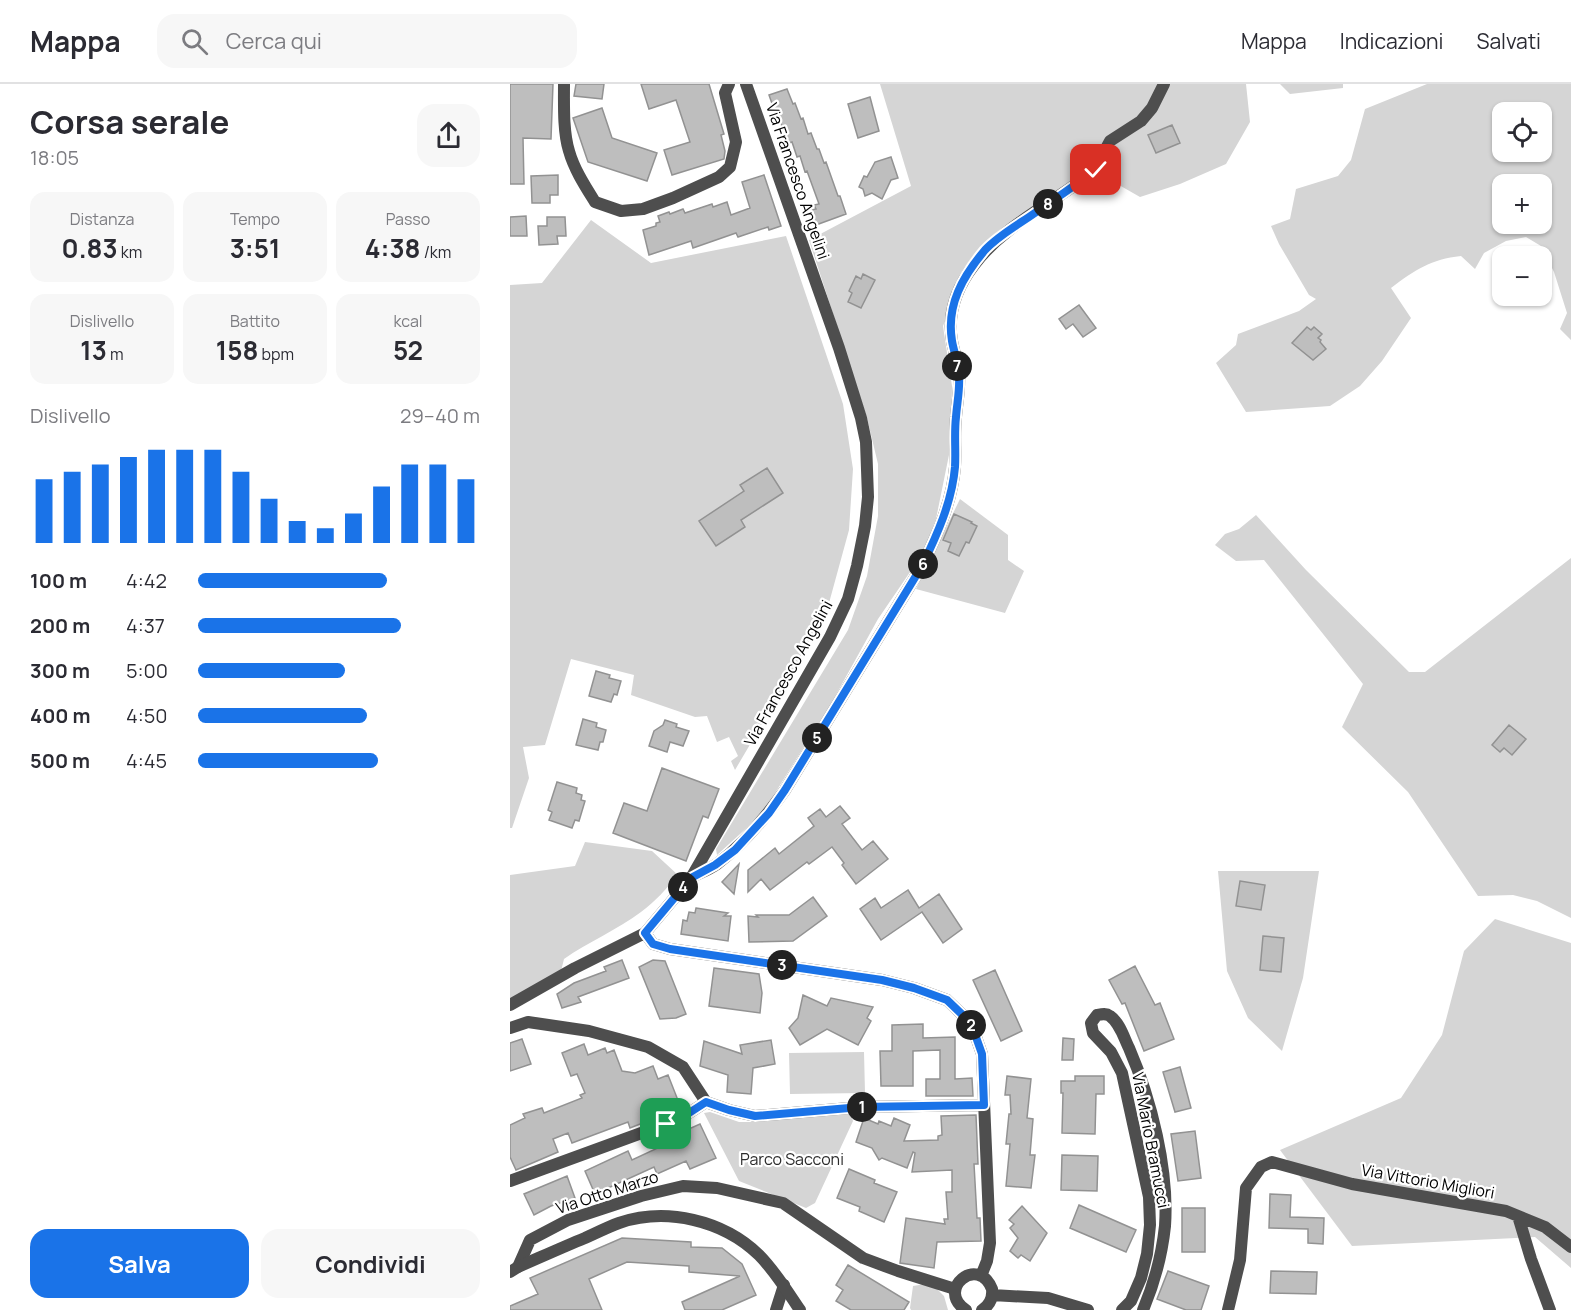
<!DOCTYPE html>
<html lang="it">
<head>
<meta charset="utf-8">
<style>
  :root { --surface:#fff; --page:#f7f7f7; --text:#2b2b33; --muted:#7c7c81; --line:#e1e1e2; --accent:#1a73e8 }
  body { margin:0; font-family:Manrope,sans-serif; background:var(--page); color:var(--text); height:100vh; display:flex; flex-direction:column; font-size:22px; white-space:nowrap }
  * { box-sizing:border-box; margin:0 }
  p { font-size:20px; color:var(--muted) }
  .icon { flex:none; width:33px; height:33px; fill:none; stroke:currentColor; stroke-width:2; stroke-linecap:round; stroke-linejoin:round }
  .map { position:relative; flex:1; overflow:hidden }
  .panel { display:flex; flex-direction:column; background:var(--surface); width:510px }
  .panel>* { flex:none }
  .controls { position:absolute; left:982px; top:18px; display:grid; gap:12px }
  .controls a { display:grid; place-items:center; width:60px; height:60px; border-radius:12px; background:var(--surface); box-shadow:0 2px 4px #0004; font-size:30px }
  .pin { position:absolute; display:grid; place-items:center; width:51px; height:51px; color:#fff; margin:-26px; border-radius:12px; box-shadow:0 3px 9px #0006 }
  .km { position:absolute; width:30px; height:30px; margin:-15px; border-radius:50%; background:#222; color:#fff; font-size:16px; line-height:30px; text-align:center }
  .round { display:grid; place-items:center; flex:none; width:63px; height:63px; border-radius:18px; background:var(--page) }
  .headline { display:flex; align-items:center; justify-content:space-between; height:102px; padding:0 30px }
  h1 { font-size:33px; font-weight:700; line-height:45px }
  .stats { display:grid; grid-template-columns:repeat(3,1fr); gap:9px; height:102px; padding:6px 30px }
  .stats div { display:grid; align-content:center; border-radius:15px; background:var(--page); text-align:center }
  .stats b { font-size:26px; font-weight:700 }
  .stats small { font-size:16px; font-weight:400 }
  .stats p { font-size:16px }
  .chart { height:168px; padding:12px 30px }
  .chart p { display:flex; justify-content:space-between }
  .chart svg { width:100%; height:108px; margin-top:6px; stroke:var(--accent); stroke-width:6 }
  .primary-button { display:flex; gap:12px; margin-top:auto; padding:12px 30px }
  .primary-button a { flex:1; height:69px; border-radius:18px; background:var(--accent); color:#fff; font-size:24px; font-weight:700; line-height:69px; text-align:center }
  .primary-button a+a { background:var(--page); color:var(--text) }
  ul { padding:0 30px; list-style:none; font-size:20px }
  li { display:grid; grid-template-columns:96px 72px 1fr; align-items:center; height:45px }
  li i { height:15px; border-radius:8px; background:var(--accent) }
  header { display:flex; align-items:center; gap:36px; box-sizing:border-box; height:84px; padding:0 30px; background:var(--surface); border-bottom:2px solid var(--line) }
  header strong { font-size:28px }
  nav { display:flex; gap:33px; margin-inline-start:auto; font-size:21px }
  .search { width:420px; height:54px; background:var(--page); display:flex; align-items:center; gap:15px; box-sizing:border-box; padding:0 21px; border-radius:18px; color:var(--muted); font-size:22px }
  main { display:flex; flex:1; min-height:0 }
  .map>svg:first-child { display:block }
  .green { fill:#d5d5d5; fill-rule:evenodd }
  .building { fill:#bebebe; stroke:#929292; stroke-width:1.5 }
  .lines { fill:none; stroke-linecap:round; stroke-linejoin:round }
  .minor { stroke:#4e4e4e; stroke-width:12 }
  .tertiary { stroke:#4e4e4e; stroke-width:12 }
  .route-casing { stroke:#fff; stroke-width:12 }
  .route { stroke:#1a73e8; stroke-width:8 }
  .labels { text-anchor:middle; stroke-width:4.5; stroke-linejoin:round; paint-order:stroke }
  .street-label { font-size:16px; fill:#000; stroke:#fff }
  .park-label { font-size:16px; fill:#2c2c2c; stroke:#fff }
</style>
</head>
<body>
<header>
<strong>Mappa</strong>
<div class="search"><svg class="icon" aria-label="search" viewBox="0 0 24 24"><circle cx="10" cy="10" r="6"/><path d="M15 15l6 6"/></svg>Cerca qui</div>
<nav><a>Mappa</a><a>Indicazioni</a><a>Salvati</a></nav>
</header>
<main>
<section class="panel">
<div class="headline"><div><h1>Corsa serale</h1><p>18:05</p></div><a class="round"><svg class="icon" aria-label="share" viewBox="0 0 24 24"><path d="M12 15V3M7 8l5-5 5 5M5 13v7h14v-7"/></svg></a></div>
<div class="stats">
<div><p>Distanza</p><b>0.83<small> km</small></b></div>
<div><p>Tempo</p><b>3:51</b></div>
<div><p>Passo</p><b>4:38<small> /km</small></b></div>
</div>
<div class="stats">
<div><p>Dislivello</p><b>13<small> m</small></b></div>
<div><p>Battito</p><b>158<small> bpm</small></b></div>
<div><p>kcal</p><b>52</b></div>
</div>
<div class="chart"><p><span>Dislivello</span>29–40 m</p>
<svg viewBox="0 0 160 44" preserveAspectRatio="none"><path d="M5 44V18M15 44V15M25 44V12M35 44V9M45 44V6M55 44V6M65 44V6M75 44V15M85 44V26M95 44V35M105 44V38M115 44V32M125 44V21M135 44V12M145 44V12M155 44V18"/></svg>
</div>
<ul>
<li><b>100 m</b>4:42<i style="width:67%"></i></li>
<li><b>200 m</b>4:37<i style="width:72%"></i></li>
<li><b>300 m</b>5:00<i style="width:52%"></i></li>
<li><b>400 m</b>4:50<i style="width:60%"></i></li>
<li><b>500 m</b>4:45<i style="width:64%"></i></li>
</ul>
<div class="primary-button"><a>Salva</a><a>Condividi</a></div>
</section>
<div class="map">
<svg width="1061" height="1226" viewBox="0 0 1061 1226">
  <rect width="100%" height="100%" fill="#fff"/>
  <path class="green" d="M370,0H736L740,38L716,80L670,100L630,113L609,101L588,80L457,183L433,242L442,302L441,361L426,435L413,469L368,535L322,618L252,730L207,771L206,765L338,546L357,492L368,432V380L357,334L299,156L401,102Z
    M770,0H833V4L780,10Z
    M917,0H1061V256L1050,245L1057,229L1044,188L1031,162L1016,153L996,157L974,169L965,185L951,172C921,175 905,186 881,204L901,234L872,277L850,302L820,322L736,328L706,279L726,261L728,250L789,227L806,215L799,211L769,160L761,142L780,135L786,105L828,92L841,76L855,25ZM993,28H1032V68H993ZM993,100H1032V140H993Z
    M81,136L141,179L276,152L333,320L343,385L339,446L319,519L285,584L225,686L221,677L228,672L219,653L207,658L197,632L185,633L121,611L124,591L61,575L35,661L13,663L19,694L2,744H0V201L32,199Z
    M450,415L498,451V476L514,487L495,529L406,505Z
    M746,431L796,486L899,588H915L1061,474V834L1027,817L1003,811L968,812L898,708L832,643L853,600L754,476L726,477L705,461L715,450L729,445Z
    M75,758L142,767L168,791C157,804 145,818 131,828C107,846 78,858 54,875L51,887L0,916V791L65,782Z
    M708,787H809L793,894L772,967L738,934L717,887Z
    M985,835L1061,859V1184L1025,1153L842,1162L770,1066L891,1014L932,951L954,867Z
    M354,968L355,1009L280,1010L279,969Z
    M200,1028L229,1038H250L274,1035L341,1030L343,1037L305,1119L296,1124L229,1097L194,1029Z
    M421,1199L434,1212L438,1226H401L400,1224L403,1202Z"/>
  <path class="building" d="M0,0H43L41,55L13,54L14,100H0Z
    M66,0H94L92,15L64,12Z
    M131,0H199L214,50L211,51L215,67L214,75L162,91L154,66L180,58L166,16L139,25Z
    M277,5L283,20L285,19L291,35L293,34L298,50L301,49L307,65H309L314,79L316,78L328,112H330L336,130L306,141L301,126L306,125L304,121L309,120L297,87L295,88L290,72L287,73L282,58L279,59L266,28H265L259,11Z
    M360,13L369,47L348,54L338,20Z
    M92,24L102,54L147,69L137,97L78,78L63,34Z
    M662,41L670,59L646,69L638,51Z
    M381,73L388,94L381,96L372,115L362,109L355,112L353,105L349,103L354,92L357,93L365,78Z
    M48,91V111H40V119H22L21,92Z
    M254,91L271,142L259,146L258,143L228,153L226,149L183,164L181,157L139,171L133,146L146,142V139L150,138L148,132L159,128L160,130L173,125L175,129L202,120L203,123L217,118L221,131L240,124L232,98Z
    M16,132L17,152H0V133Z
    M37,133H55L56,152H47L48,160L29,161L28,142H37Z
    M353,190L365,196L351,224L338,218L342,209L339,207L346,192L351,195Z
    M569,221L586,244L573,253L563,240L556,245L549,235Z
    M797,243L801,246L804,243L812,250L808,254L811,256L810,258L816,265L803,276L782,259Z
    M257,384L273,409L231,436L235,443L206,462L189,437L234,407L230,401Z
    M444,430L462,438L461,439L467,442L459,459L456,458L449,472L438,467L441,459L433,456Z
    M86,587L100,591L99,594L111,597L107,611L104,610L101,618L79,612Z
    M73,635L87,639L86,643L96,646L93,658H90L88,666L66,661Z
    M155,636L167,640L166,643L179,647L173,662L160,658L157,668L139,662L144,647L153,641Z
    M999,641L1016,655L1002,671L994,664L990,668L982,661Z
    M152,684L209,705L198,734L193,732L176,777L103,749L114,719L137,727Z
    M47,698L67,704L66,709L72,711L71,716L75,717L69,737L65,736L62,744L39,736L42,728L38,726Z
    M330,722L340,734L332,740L352,766L363,757L378,775L346,800L332,781L334,779L322,763L299,780L297,778L260,806L251,795L238,808V786L265,764L269,770L304,742L298,734L310,725L316,733Z
    M229,780L224,810L212,798Z
    M730,797L755,801L751,826L726,822Z
    M398,806L409,824L429,810L452,845L433,859L412,828L371,856L350,825L365,814L371,824Z
    M303,813L317,832L283,857L239,858L238,832L248,833L246,831H279Z
    M186,824L218,829L214,832H221L218,857L171,850L173,836L177,837L179,828L185,829Z
    M753,852L774,854L771,888L750,886Z
    M112,876L119,894L68,913L71,918L52,924L47,910L64,899L96,887L94,883Z
    M143,876L155,877L176,930L166,934L150,935L129,883Z
    M625,882L645,921L650,919L664,955L634,967L615,919L612,920L599,896Z
    M204,884L249,890L252,909L250,929L199,922Z
    M485,886L512,947L491,957L463,896Z
    M293,911L317,922L321,914L363,923L357,934L361,937L348,961L317,945L290,961L279,944L288,934Z
    M413,940V954L445,953V995L462,994L463,1012H416V995H430V966L403,967V1002H371L370,967H382V941Z
    M553,954L564,955L563,976H552Z
    M12,955L21,980L0,987V959Z
    M261,956L265,980L243,984L241,1010L217,1008L218,991L190,982L194,957L232,970L230,961Z
    M74,960L78,971L95,964L97,969L104,966L112,987L125,989L143,982L148,995L158,991L171,1024L120,1044L118,1038L62,1059L58,1049L43,1055L48,1068L6,1086L0,1073V1041L15,1034L13,1030L32,1024L34,1029L72,1014L70,1011L75,1009L67,990L61,992L52,969Z
    M670,983L681,1024L665,1028L653,988Z
    M497,992L521,995L517,1034L523,1035L520,1071H525L521,1104L496,1102L500,1060H496L499,1030H501L500,1011H495Z
    M565,992H594V1010H586L585,1050L552,1049L553,1009H551V997H565Z
    M466,1031L468,1080H464L467,1134H470L471,1157L427,1158L424,1184L390,1179L396,1134L435,1140L434,1135H438L436,1108H442V1086L402,1088L405,1069L403,1068L397,1084L372,1074L369,1076L362,1064L346,1058L354,1034L368,1040L369,1037L381,1042L384,1034L400,1041L394,1057L428,1056V1052L432,1051L431,1032Z
    M190,1040L206,1074L180,1085L176,1077L147,1090L144,1083L85,1110L75,1087L118,1067L122,1076L165,1056L163,1052Z
    M685,1047L691,1094L668,1097L661,1050Z
    M552,1071L588,1072L587,1107L551,1106Z
    M339,1085L365,1096L364,1099L387,1108L374,1138L349,1127L350,1123L327,1114Z
    M57,1092L65,1114L41,1122L24,1131L14,1110Z
    M760,1110L781,1111L780,1133L814,1134L813,1160L798,1159V1145L759,1144Z
    M569,1121L626,1146L616,1168L560,1144Z
    M512,1122L537,1149L520,1177L511,1171L508,1174L500,1167L508,1154L500,1144L504,1140L499,1136Z
    M672,1124H695V1168H672Z
    M112,1154L181,1158V1163L212,1164L232,1180L246,1211L212,1226H175L172,1218L230,1192L179,1188V1182L117,1178L79,1195L92,1226H0V1222L28,1210L20,1194Z
    M338,1181L399,1218L394,1226H341L326,1217L333,1206L326,1201Z
    M658,1187L699,1202L691,1226H676L647,1215Z
    M761,1187L807,1188L806,1210L760,1209Z"/>
  <g class="lines">
    <path class="minor" d="M54,0C54,20 53,48 59,67C64,85 75,102 85,118L111,127L133,125L163,114L209,93L220,83L226,58L215,9L219,0
      M182,793C190,789 200,785 207,780C234,760 256,733 275,706L412,482C427,451 442,418 445,383C446,367 444,350 446,333C447,319 450,306 449,292C449,280 444,269 442,257C437,228 447,203 464,181C497,137 552,116 592,80L594,68L600,57L631,37L642,24L654,0
      M135,849L143,860L160,865L372,896L404,904L437,916L461,939L472,970L480,1159L477,1177L471,1192
      M0,921L65,884L135,849L181,794L320,553L338,515L347,482L355,442L358,413L356,358L351,334L329,264L236,0
      M0,944L18,938L79,947L138,963L173,983L196,1018L179,1029L156,1040L0,1097
      M196,1018L219,1026L245,1032L351,1023L474,1021
      M1008,1132L1021,1175L1040,1226
      M8,1183L20,1156L58,1136L131,1112L173,1102L207,1104L273,1119L353,1174L388,1187L445,1205
      M482,1211L538,1214L578,1226
      M266,1226L274,1201
      M456,1226C425,1206 468,1170 482,1205C483,1214 480,1221 472,1226
      M612,1226L621,1217L631,1194L637,1170L640,1141L639,1113L612,989L601,968L583,949L581,939L587,931C592,930 596,929 600,932C610,939 614,954 619,964C641,1015 659,1086 655,1142C652,1170 644,1200 633,1226
      M718,1226L730,1176L736,1104L751,1083L762,1078L842,1100L996,1127L1035,1143L1061,1163"/>
    <path class="tertiary" d="M0,1188L8,1183C31,1173 53,1163 75,1154C86,1149 98,1143 109,1139C156,1123 213,1136 249,1171C265,1187 277,1207 290,1226"/>
  </g>
  <g class="lines">
    <defs>
      <path id="route" d="M156,1040L179,1029L196,1018L219,1026L245,1032L351,1023L474,1021L472,970L461,939L437,916L404,904L372,896L160,865L143,860L135,849L181,794L205,781L225,766L259,729L275,706L412,482C427,451 442,418 445,383C446,366 444,350 446,333C447,319 450,306 449,292C449,280 444,269 442,257C436,221 453,192 475,166C487,153 504,143 519,133C541,118 564,102 586,86"/>
    </defs>
    <use href="#route" class="route-casing"/>
    <use href="#route" class="route"/>
  </g>
  <g class="labels">
    <g class="street-label">
      <text transform="translate(288 97) rotate(71)" y="6">Via Francesco Angelini</text>
      <text transform="translate(278 589) rotate(-61)" y="6">Via Francesco Angelini</text>
      <text transform="translate(641 1056) rotate(79)" y="6">Via Mario Bramucci</text>
      <text transform="translate(918 1097) rotate(10)" y="6">Via Vittorio Migliori</text>
      <text transform="translate(97 1108) rotate(-18)" y="6">Via Otto Marzo</text>
    </g>
    <g class="park-label">
      <text x="282" y="1081">Parco Sacconi</text>
    </g>
  </g>
</svg>
<div class="controls">
<a><svg class="icon" aria-label="locate" viewBox="0 0 24 24"><circle cx="12" cy="12" r="6"/><path d="M12 2v4M12 18v4M2 12h4M18 12h4"/></svg></a>
<a>+</a>
<a>−</a>
</div>
<div class="pin" style="left:156px;top:1040px;background:#1e9e55"><svg class="icon" aria-label="arrive" viewBox="0 0 24 24"><path d="M6 21V4h12l-3 4 3 4H6"/></svg></div>
<div class="pin" style="left:586px;top:86px;background:#d93025"><svg class="icon" aria-label="check" viewBox="0 0 24 24"><path d="M5 12l5 5 9-10"/></svg></div>
<b class="km" style="left:352px;top:1023px">1</b>
<b class="km" style="left:461px;top:941px">2</b>
<b class="km" style="left:272px;top:881px">3</b>
<b class="km" style="left:173px;top:803px">4</b>
<b class="km" style="left:307px;top:654px">5</b>
<b class="km" style="left:413px;top:480px">6</b>
<b class="km" style="left:447px;top:282px">7</b>
<b class="km" style="left:538px;top:120px">8</b>
</div>
</main>
</body>
</html>
